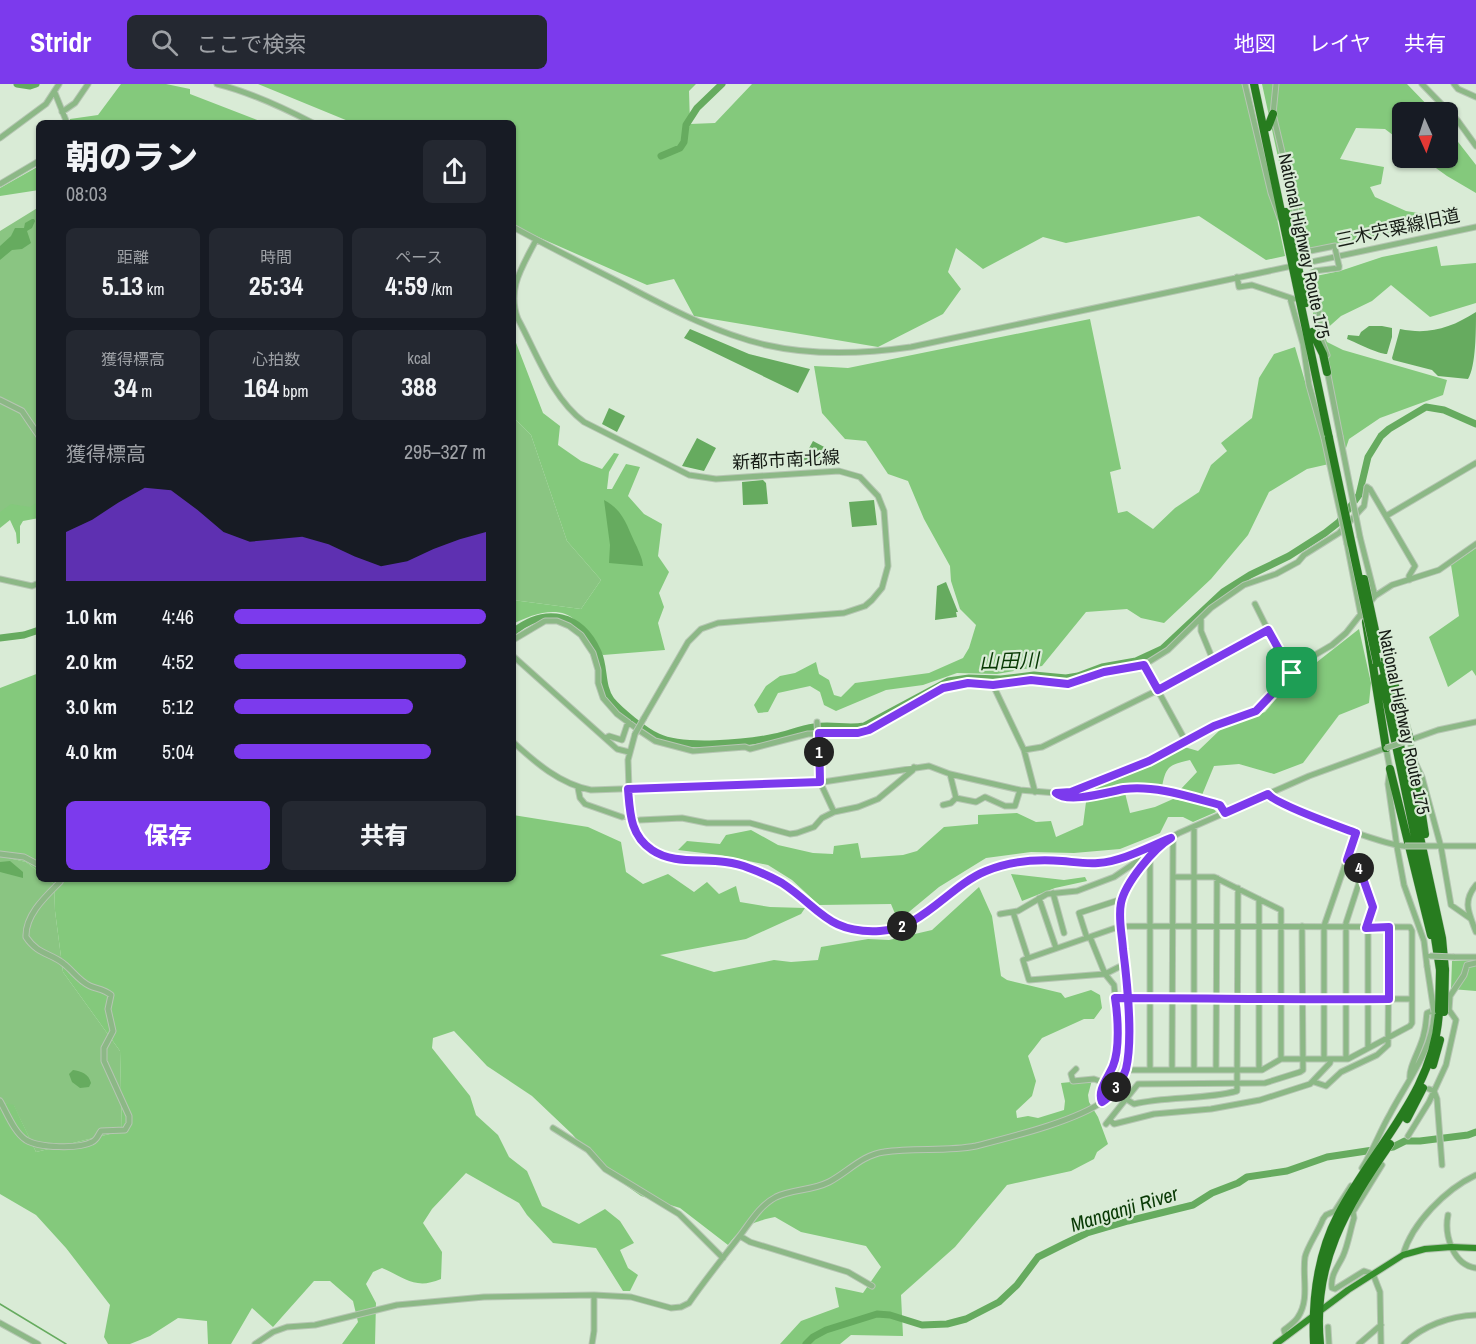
<!DOCTYPE html>
<html lang="ja">
<head>
<meta charset="utf-8">
<style>
  :root { --surface:#171b24; --page:#242831; --text:#f1f3f6; --muted:#9ea1a6; --accent:#7c3aed }
  body { margin:0; font-family:"Archivo Narrow","Noto Sans JP",sans-serif; background:var(--page); color:var(--text); height:100vh; display:flex; flex-direction:column; font-size:22px; white-space:nowrap }
  * { box-sizing:border-box; margin:0 }
  p { font-size:20px; color:var(--muted) }
  .icon { flex:none; width:33px; height:33px; fill:none; stroke:currentColor; stroke-width:2; stroke-linecap:round; stroke-linejoin:round }
  .map { position:relative; flex:1; overflow:hidden }
  .drawer { position:absolute; left:36px; top:36px; width:480px; height:762px; display:flex; flex-direction:column; background:var(--surface); border-radius:9px; box-shadow:0 2px 4px #0004 }
  .drawer>* { flex:none }
  .needle { width:39px; rotate:177deg }
  .tools { position:absolute; left:1392px; top:18px; display:grid; gap:12px }
  .tools a { display:grid; place-items:center; width:66px; height:66px; border-radius:9px; background:var(--surface); box-shadow:0 2px 4px #0004; font-size:30px }
  .pin { position:absolute; display:grid; place-items:center; width:51px; height:51px; color:#fff; margin:-26px; border-radius:12px; box-shadow:0 3px 9px #0006 }
  .km { position:absolute; width:30px; height:30px; margin:-15px; border-radius:50%; background:#222; color:#fff; font-size:16px; line-height:30px; text-align:center }
  .round { display:grid; place-items:center; flex:none; width:63px; height:63px; border-radius:9px; background:var(--page) }
  .overview { display:flex; align-items:center; justify-content:space-between; height:102px; padding:0 30px }
  h1 { font-size:33px; font-weight:800; line-height:45px }
  .metrics { display:grid; grid-template-columns:repeat(3,1fr); gap:9px; height:102px; padding:6px 30px }
  .metrics div { display:grid; align-content:center; border-radius:9px; background:var(--page); text-align:center }
  .metrics b { font-size:26px; font-weight:800 }
  .metrics small { font-size:16px; font-weight:400 }
  .metrics p { font-size:16px }
  .chart { height:168px; padding:12px 30px }
  .chart p { display:flex; justify-content:space-between }
  .chart svg { width:100%; height:108px; margin-top:6px; fill:var(--accent); opacity:.7 }
  .button { display:flex; gap:12px; margin-top:auto; padding:12px 30px }
  .button a { flex:1; height:69px; border-radius:9px; background:var(--accent); color:#fff; font-size:24px; font-weight:800; line-height:69px; text-align:center }
  .button a+a { background:var(--page); color:var(--text) }
  ul { padding:0 30px; list-style:none; font-size:20px }
  li { display:grid; grid-template-columns:96px 72px 1fr; align-items:center; height:45px }
  li i { height:15px; border-radius:8px; background:var(--accent) }
  header { display:flex; align-items:center; gap:36px; box-sizing:border-box; height:84px; padding:0 30px; background:var(--accent); color:#fff }
  header strong { font-size:28px }
  nav { display:flex; gap:33px; margin-inline-start:auto; font-size:21px }
  .search { width:420px; height:54px; background:var(--page); display:flex; align-items:center; gap:15px; box-sizing:border-box; padding:0 21px; border-radius:9px; color:var(--muted); font-size:22px }
  .map>svg:first-child { display:block }
  .green { fill:#8ac582 }
  .forest { fill:#84c97c }
  .water { fill:#66ab5f }
  .lines { fill:none; stroke-linecap:round; stroke-linejoin:round }
  .stream { stroke:#66ab5f; stroke-width:1.5 }
  .river { stroke:#66ab5f; stroke-width:7 }
  .minor-tunnel { stroke:#b2c2af; stroke-width:5; stroke-dasharray:5 2.5; stroke-linecap:butt }
  .minor-casing { stroke:#b6c6b3; stroke-width:7 }
  .major-casing { stroke:#b6c6b3; stroke-width:8 }
  .highway-casing { stroke:#b6c6b3; stroke-width:9 }
  .minor { stroke:#8cb886; stroke-width:5 }
  .major { stroke:#358f2c; stroke-width:6 }
  .highway { stroke:#277c1f; stroke-width:8 }
  .minor-bridge-casing { stroke:#b6c6b3; stroke-width:7; stroke-linecap:butt }
  .highway-bridge-casing { stroke:#b6c6b3; stroke-width:9; stroke-linecap:butt }
  .minor-bridge { stroke:#8cb886; stroke-width:5 }
  .highway-bridge { stroke:#277c1f; stroke-width:8 }
  .route-casing { stroke:#fff; stroke-width:12 }
  .route { stroke:#7c3aed; stroke-width:8 }
  .labels { text-anchor:middle; stroke-width:4.5; stroke-linejoin:round; paint-order:stroke }
  .street-label { font-size:18px; fill:#161c15; stroke:#d9ebd6 }
  .water-label { font-size:20px; font-style:italic; fill:#083904; stroke:#d9ebd6 }
</style>
</head>
<body>
<header>
<strong>Stridr</strong>
<div class="search"><svg class="icon" aria-label="search" viewBox="0 0 24 24"><circle cx="10" cy="10" r="6"/><path d="M15 15l6 6"/></svg>ここで検索</div>
<nav><a>地図</a><a>レイヤ</a><a>共有</a></nav>
</header>
<div class="map">
<svg width="1476" height="1260" viewBox="0 0 1476 1260">
  <rect width="100%" height="100%" fill="#d9ebd6"/>
  <path class="green" d="M39,123V424L0,433V147Z
    M513,333L531,351L567,457L601,496L581,525L513,516Z
    M0,772L26,778L39,788V795H48L54,800L55,827L63,888L120,967L122,1047L36,1068L14,1022L0,1018Z"/>
  <path class="forest" d="M121,0H166L190,5V10L265,39H70V35L98,31Z
    M258,0H696L689,7L690,40L715,39L752,0H1248L1285,172L1266,176L1199,132L1066,159L1043,153L983,185L956,164L948,188L961,205L943,230L878,263L694,232L674,195L647,201L513,142V39H353Z
    M1262,0H1407L1434,28H1402V58L1385,45L1356,44L1340,75L1384,83L1381,100L1370,103L1375,113L1406,127L1455,135L1299,169Z
    M1448,45L1476,81V109L1447,92L1422,74H1448Z
    M39,82V106L0,112V104Z
    M1437,162L1441,182L1476,179V219L1430,233L1391,201L1372,217L1341,232L1323,248L1327,258L1343,266L1447,296L1443,311L1380,334L1349,355L1345,367L1325,275L1305,198L1311,193L1340,187L1382,173Z
    M1090,235L1121,385L1110,388L1118,429L1127,427L1153,445L1175,424L1199,408L1211,381L1227,367L1221,359L1252,334L1259,294L1274,270L1295,263L1329,380L1307,385L1269,408L1248,451L1211,495L1164,539L1141,534L1127,525L1086,528L1042,582L997,590L957,589L923,601L886,606L836,627L824,621L820,608L810,602L778,609L768,628L758,629L754,621L766,602L780,592L795,589L816,578L819,590L829,596L834,611L841,613L855,599L929,589L963,574L969,564L976,541L960,525L951,497L950,482L924,435L908,397L888,390L866,357L845,355L822,329L814,282L848,284Z
    M513,251L543,329L560,342L558,361L581,377L602,385L614,369L619,370L609,388L607,405H612L626,380L640,383L628,412L644,430L662,440L658,472L669,488L659,509L664,523L658,539L665,566L603,571C594,560 586,546 576,537C559,520 531,531 513,540V516L581,525L601,496L567,457L531,351L513,333Z
    M39,417V434L23,437L20,442V459L17,460L16,449L10,436L0,444V428L11,420L30,423Z
    M1476,464V592L1472,586L1448,603L1429,553L1459,532L1451,481Z
    M1359,545L1371,599L1369,619L1339,631L1303,679L1274,690L1239,680L1214,682L1202,711L1179,707L1197,688L1190,676C1170,681 1166,681 1162,703L1137,699L1080,709C1116,696 1148,682 1181,662L1198,667L1221,645L1265,628L1296,591L1317,578Z
    M39,589V788L26,778L0,772V604Z
    M1125,709L1130,729L1155,723L1173,715L1212,722L1216,728L1193,738L1183,733H1168L1160,749L1120,765L1074,769L1031,768L986,774L939,803L898,837L891,820L819,821L792,796L768,781L720,771L678,766L687,757L720,760L726,751L751,746L778,761L813,769L833,770L834,762L858,759L861,774L903,771L917,767L944,743L978,740V731L1017,729L1036,738L1051,737L1056,753L1083,741L1086,718Z
    M513,731L588,743L621,758L626,788L643,800L668,790L694,808L707,798L719,810L736,802L740,818L770,823L805,824L801,830L746,855L660,871L714,888L774,876L791,878L818,876L821,863L868,855L889,856L932,846L979,803L992,832L1001,892L1007,896L1061,909L1065,914L1091,906L1100,911L1102,924L1094,935H1084L1042,954L1028,972L1036,997L1032,1012L1016,1027L1017,1034L1028,1032L1038,1034L1064,1026L1065,1017L1061,999L1092,996L1088,1011L1089,1018L1098,1033L1108,1060L1097,1068L1094,1075L1071,1087L1007,1101L955,1163L901,1211L903,1252L851,1251L840,1260H780L801,1237L839,1223L835,1203L863,1209L881,1183L866,1162L801,1148L775,1133C752,1138 742,1142 728,1161L680,1124L641,1112L604,1086L572,1050L532,1012L487,982L454,947L433,954L432,964L470,1012L476,1031L498,1051L509,1073L527,1087L542,1122L579,1140L605,1125L620,1137L634,1159L620,1166L628,1184L638,1191L630,1207H623L596,1164L553,1159L527,1131L519,1119L466,1089L432,1125L423,1139L442,1168L441,1195C415,1206 406,1194 382,1184L373,1188L366,1200L376,1219L375,1260H342L358,1238L353,1217L330,1197H314L273,1243L252,1224L231,1260H208L207,1237L178,1234L150,1252L130,1260H108L104,1253L110,1221L66,1164L36,1131L0,1110V1018L14,1021L36,1068L122,1047L120,967L63,888L55,827L54,800L48,795H328L330,797L334,795H513Z
    M1011,790L1064,796L1085,793L1087,797L1055,804L1022,817Z
    M1472,876L1476,879V907L1451,905L1452,877Z"/>
  <path class="water" d="M32,135H34L35,137L32,144L27,147L31,159L22,165L12,166L0,176V162L11,152L15,144H24L25,139Z
    M1476,228C1476,245 1476,283 1468,295L1438,292L1432,286L1393,276L1392,274L1400,245C1429,251 1451,244 1476,228Z
    M1369,242H1382L1392,244V253L1387,270C1378,270 1357,259 1347,255L1348,251L1359,252L1361,248Z
    M690,245L749,270L810,285L798,309L684,254Z
    M609,324L625,332L617,348L602,340Z
    M697,354L716,364L704,387L682,382Z
    M813,357L828,365L821,380L800,381Z
    M763,396L766,399L768,420L743,421L742,398Z
    M604,416C625,427 627,444 637,463C640,471 642,473 643,482L609,479L610,461Z
    M874,416L877,441L852,443L849,418Z
    M946,498L958,528H956L957,533L935,536L937,502Z
    M10,777L23,788V794L0,788V778Z
    M73,986C81,987 89,990 91,999L89,1003L80,1004L72,998L69,990Z"/>
  <g class="lines">
    <path class="stream" d="M0,1220L66,1260"/>
    <path class="river" d="M17,0L30,2L36,0
      M661,72L680,64L684,58L686,41L697,24L722,0
      M513,548C546,522 581,530 598,568C605,584 601,602 611,616C620,627 645,647 658,653C683,665 747,659 775,653C788,650 801,645 814,643C831,640 847,645 864,642L948,597L969,594L1001,595L1034,591L1066,594L1078,592L1102,583L1136,577L1162,565L1223,508L1250,491L1289,472L1325,449L1339,438L1359,411L1368,373L1381,352L1389,345L1426,323L1444,326L1476,340
      M0,554L24,551L39,546
      M806,1260L813,1253L826,1246L877,1230L890,1231L922,1241L947,1240L966,1235L999,1218L1017,1201L1038,1173L1064,1160L1087,1149L1128,1137L1193,1121L1212,1109L1238,1099L1247,1093L1287,1087L1327,1073L1393,1063L1405,1057H1420L1468,1051L1476,1048"/>
    <path class="minor-tunnel" d="M622,733L640,736"/>
    <defs>
      <path id="minor" d="M217,0C250,8 282,23 313,39
        M1245,0L1271,109L1280,134
        M1276,0L1273,30L1305,165L1310,167L1335,162V164
        M1422,0L1458,37L1476,62
        M1454,0L1458,5L1476,13
        M55,9L67,39
        M62,28L75,19L88,0
        M0,54L46,20L59,0
        M0,100L39,77
        M513,143C549,163 586,181 623,200C669,224 715,249 766,261C814,272 863,270 911,263L1476,143
        M536,156C523,182 506,205 518,235C537,270 552,314 584,338L689,391L716,395L839,387L860,393L878,412L884,427L888,482L882,504L872,516L865,522L844,529L718,539L701,545L688,558L644,634
        M1237,193L1239,203L1252,201L1294,215
        M1290,214L1303,260L1309,301L1324,354
        M1327,271L1322,258L1318,218L1310,191L1314,187L1339,184V182
        M1327,286L1340,352
        M0,316L22,327L39,352
        M1367,403L1370,405L1415,482L1409,492V496
        M1386,432L1476,379
        M1360,453L1375,512
        M1347,460L1361,532
        M0,495L32,502L39,499
        M1255,520L1268,546
        M1201,534V547L1213,576
        M513,556L545,537H557L569,542L581,551L593,569L598,586V599L603,614L617,630L640,647L655,657L693,667L745,663L750,665L808,650L858,649L869,646L943,604L968,599L993,601
        M513,572L617,665L629,668
        M1144,581L1185,656
        M817,638L820,698L834,728
        M635,650L628,676L629,705L632,743L639,755L652,766L666,773L681,776H723L740,780L780,799L829,838L865,848L884,847L900,843L917,835L967,797L983,788L1002,781L1025,777L1098,779L1117,775L1171,754L1173,758L1172,986
        M606,654L609,652L622,656L628,638
        M513,658C536,679 560,700 591,706L823,698L929,682L950,690L1020,706L1056,709L1071,708L1149,677L1214,642L1256,627L1292,589L1308,575L1332,561L1346,549L1375,512L1392,501L1439,486L1476,460
        M1024,666L1042,663L1158,606L1268,546L1292,589
        M950,690L956,714
        M578,704L580,714L585,720L622,733
        M1035,708L1024,666L993,601L1031,596L1069,599L1104,588L1144,581L1168,566L1211,524L1244,501L1276,490L1298,478L1304,471L1339,449L1364,422L1367,403
        M1056,709C1068,720 1108,708 1124,706C1156,701 1190,713 1220,721L1225,729
        M1268,710C1275,721 1389,763 1405,762
        M943,721L951,719L956,714L976,718L985,713L1005,722H1015L1020,706
        M640,736L682,734L707,739H750L790,750L797,749L814,743L822,734L834,728L858,723L878,715L913,686L914,683
        M1194,743V986
        M1439,762H1476
        M0,770L24,773L39,781
        M1150,774V986
        M1347,776L1358,780L1373,823L1366,844
        M1173,793H1214L1281,826V975
        M1476,801C1462,818 1469,829 1476,848
        M1053,809L1064,849
        M1039,814L1056,864
        M1013,828L1028,874
        M1000,830L1018,827L1047,810L1077,807L1114,793L1154,766
        M1471,835L1451,821L1441,763L1422,693L1413,674L1410,656L1438,646L1476,638
        M1368,843V964
        M1090,853L1105,890L1114,901L1117,930L1115,973L1100,1009L1102,1018
        M1087,854L1079,829L1122,815
        M1454,873H1476
        M1125,880L1105,890L1029,896L1023,876L1121,842L1410,843L1412,847V939L1410,942L1348,975H1281L1262,986H1126
        M1115,914L1412,915
        M1324,975V842L1356,749
        M1346,975V839L1359,799L1364,797
        M1076,985L1071,990L1073,997L1094,995L1105,999
        M1216,986L1217,794
        M1259,986V815
        M1410,995C1408,983 1422,963 1424,949C1426,942 1426,935 1427,929L1437,925
        M1314,998L1326,1002L1341,988L1377,971L1388,961L1389,843
        M1429,1005L1434,1007L1437,1015L1442,1081
        M1126,1015L1134,1020C1168,1012 1204,1016 1237,1007L1238,804
        M0,1017C7,1029 14,1048 26,1056C39,1064 79,1065 92,1058C97,1056 98,1051 101,1047L125,1046L129,1039V1032L104,977V964L113,947L108,925L111,911C104,905 97,905 90,902C79,897 73,887 64,880C51,869 38,871 26,853C25,831 46,812 60,798L57,795
        M1110,1036L1114,1040L1154,1030L1211,1025L1260,1016L1310,1000L1330,979L1331,975
        M1106,1040L1138,1000L1265,999L1300,988L1303,986L1302,842
        M553,1044L588,1066L605,1085L679,1130L723,1174
        M1408,1052L1429,1018L1446,981L1456,936L1449,926L1450,912L1464,891L1467,881L1476,879
        M1362,1084C1373,1067 1380,1047 1390,1030C1406,999 1434,964 1434,928
        M1448,1131C1444,1151 1453,1181 1476,1184
        M740,1152L750,1158L848,1188L872,1202
        M1403,1171C1412,1139 1446,1105 1476,1091
        M0,1239L38,1260
        M1328,1243L1329,1260
        M1286,1253L1284,1246C1289,1242 1295,1238 1298,1233C1310,1215 1302,1193 1305,1173C1307,1163 1319,1146 1323,1135L1326,1131L1335,1127L1351,1102
        M255,1260L273,1248L287,1243L315,1241L397,1221L484,1213L594,1211L631,1213L671,1224L681,1223L689,1219C705,1196 722,1175 739,1153C750,1139 759,1122 776,1113C792,1105 811,1107 829,1098C848,1088 862,1071 884,1068C915,1063 946,1068 976,1062C1011,1053 1077,1037 1105,1016C1114,1010 1122,997 1125,987C1134,960 1127,897 1124,868C1122,852 1117,834 1121,818C1125,801 1149,770 1163,759C1168,755 1174,752 1179,749L1309,692L1386,664L1390,685L1388,700L1397,763L1404,801L1424,857L1427,882
        M592,1260L594,1247V1211
        M1359,1260L1381,1241
        M1381,1260L1380,1208L1373,1190L1364,1187L1335,1205L1332,1204C1330,1191 1338,1183 1343,1172C1348,1161 1350,1147 1354,1134L1353,1128L1382,1081
        M1404,1260C1422,1242 1450,1232 1476,1231"/>
      <path id="major" d="M1276,1260L1348,1206L1403,1171L1425,1165L1451,1163L1476,1164"/>
      <path id="highway" d="M1254,0L1329,354
        M1268,43L1273,30
        M1286,128L1306,219
        M1312,248L1323,270L1327,288
        M1366,538L1386,664
        M1388,577L1410,656
        M1382,578L1442,854L1445,886
        M1382,594L1432,835L1440,886
        M1413,674L1425,750
        M1390,685L1431,851
        M1433,981L1440,956
        M1407,1035L1423,1004
        M1314,1260C1312,1215 1317,1171 1338,1131C1373,1063 1435,1008 1439,927
        M1320,1260C1312,1179 1346,1124 1390,1060"/>
    </defs>
    <use href="#minor" class="minor-casing"/>
    <use href="#major" class="major-casing"/>
    <use href="#highway" class="highway-casing"/>
    <use href="#minor" class="minor"/>
    <use href="#major" class="major"/>
    <use href="#highway" class="highway"/>
    <defs>
      <path id="minor-bridge" d="M1335,164L1339,182
        M1340,352L1360,453
        M1324,354L1347,460
        M635,650L644,634
        M1386,664L1410,656
        M1405,762H1437
        M1430,872L1454,873
        M1427,882L1434,928"/>
      <path id="highway-bridge" d="M1329,354L1377,579
        M1364,495L1379,565
        M1382,557L1388,577
        M1439,927L1440,886
        M1444,928L1445,886"/>
    </defs>
    <use href="#minor-bridge" class="minor-bridge-casing"/>
    <use href="#highway-bridge" class="highway-bridge-casing"/>
    <use href="#minor-bridge" class="minor-bridge"/>
    <use href="#highway-bridge" class="highway-bridge"/>
  </g>
  <g class="lines">
    <defs>
      <path id="route" d="M1292,589L1268,546L1158,606L1144,581L1104,588L1068,600L1031,596L993,601L968,599L943,604L869,646L858,649H819L820,698L628,705C630,729 630,751 652,766C678,784 716,770 749,784C760,788 771,793 782,799C820,824 828,850 880,847C922,845 949,802 986,787C1010,777 1036,775 1062,777C1074,778 1086,780 1098,779C1123,777 1148,763 1171,754C1154,764 1125,799 1121,819C1118,834 1122,850 1123,865C1127,896 1133,956 1126,985C1122,998 1112,1012 1102,1018C1097,1006 1108,994 1113,982C1120,965 1118,933 1115,914C1207,914 1298,916 1389,915V843L1366,844L1373,823L1358,780L1347,776L1356,749C1340,743 1275,720 1268,710L1225,729L1220,721C1190,713 1156,701 1124,705C1108,708 1068,720 1056,709L1071,708L1149,677L1214,642L1256,627L1292,589"/>
    </defs>
    <use href="#route" class="route-casing"/>
    <use href="#route" class="route"/>
  </g>
  <g class="labels">
    <g class="street-label">
      <text transform="translate(1398 144) rotate(-12)" y="6">三木宍粟線旧道</text>
      <text transform="translate(1304 162) rotate(78)" y="6">National Highway Route 175</text>
      <text transform="translate(786 376) rotate(-3)" y="6">新都市南北線</text>
      <text transform="translate(1404 638) rotate(78)" y="6">National Highway Route 175</text>
    </g>
    <g class="water-label">
      <text transform="translate(1009 577) rotate(-2)" y="7">山田川</text>
      <text transform="translate(1124 1125) rotate(-17)" y="7">Manganji River</text>
    </g>
  </g>
</svg>
<div class="tools">
<a><svg class="needle" viewBox="-14 -14 28 28"><path d="M0-13l5 13h-10z" fill="#e53935"/><path d="M0 13l5-13h-10z" fill="#9ea1a6"/></svg></a>
</div>
<div class="pin" style="left:1292px;top:589px;background:#1e9e55"><svg class="icon" aria-label="arrive" viewBox="0 0 24 24"><path d="M6 21V4h12l-3 4 3 4H6"/></svg></div>
<b class="km" style="left:819px;top:668px">1</b>
<b class="km" style="left:902px;top:842px">2</b>
<b class="km" style="left:1116px;top:1003px">3</b>
<b class="km" style="left:1359px;top:784px">4</b>
<section class="drawer">
<div class="overview"><div><h1>朝のラン</h1><p>08:03</p></div><a class="round"><svg class="icon" aria-label="share" viewBox="0 0 24 24"><path d="M12 15V3M7 8l5-5 5 5M5 13v7h14v-7"/></svg></a></div>
<div class="metrics">
<div><p>距離</p><b>5.13<small> km</small></b></div>
<div><p>時間</p><b>25:34</b></div>
<div><p>ペース</p><b>4:59<small> /km</small></b></div>
</div>
<div class="metrics">
<div><p>獲得標高</p><b>34<small> m</small></b></div>
<div><p>心拍数</p><b>164<small> bpm</small></b></div>
<div><p>kcal</p><b>388</b></div>
</div>
<div class="chart"><p><span>獲得標高</span>295–327 m</p>
<svg viewBox="0 0 160 44" preserveAspectRatio="none"><path d="M0 44V24L10 19L20 12L30 6L40 7L50 15L60 24L70 28L80 27L90 26L100 29L110 34L120 38L130 36L140 31L150 27L160 24V44z"/></svg>
</div>
<ul>
<li><b>1.0 km</b>4:46<i style="width:100%"></i></li>
<li><b>2.0 km</b>4:52<i style="width:92%"></i></li>
<li><b>3.0 km</b>5:12<i style="width:71%"></i></li>
<li><b>4.0 km</b>5:04<i style="width:78%"></i></li>
</ul>
<div class="button"><a>保存</a><a>共有</a></div>
</section>
</div>
</body>
</html>
